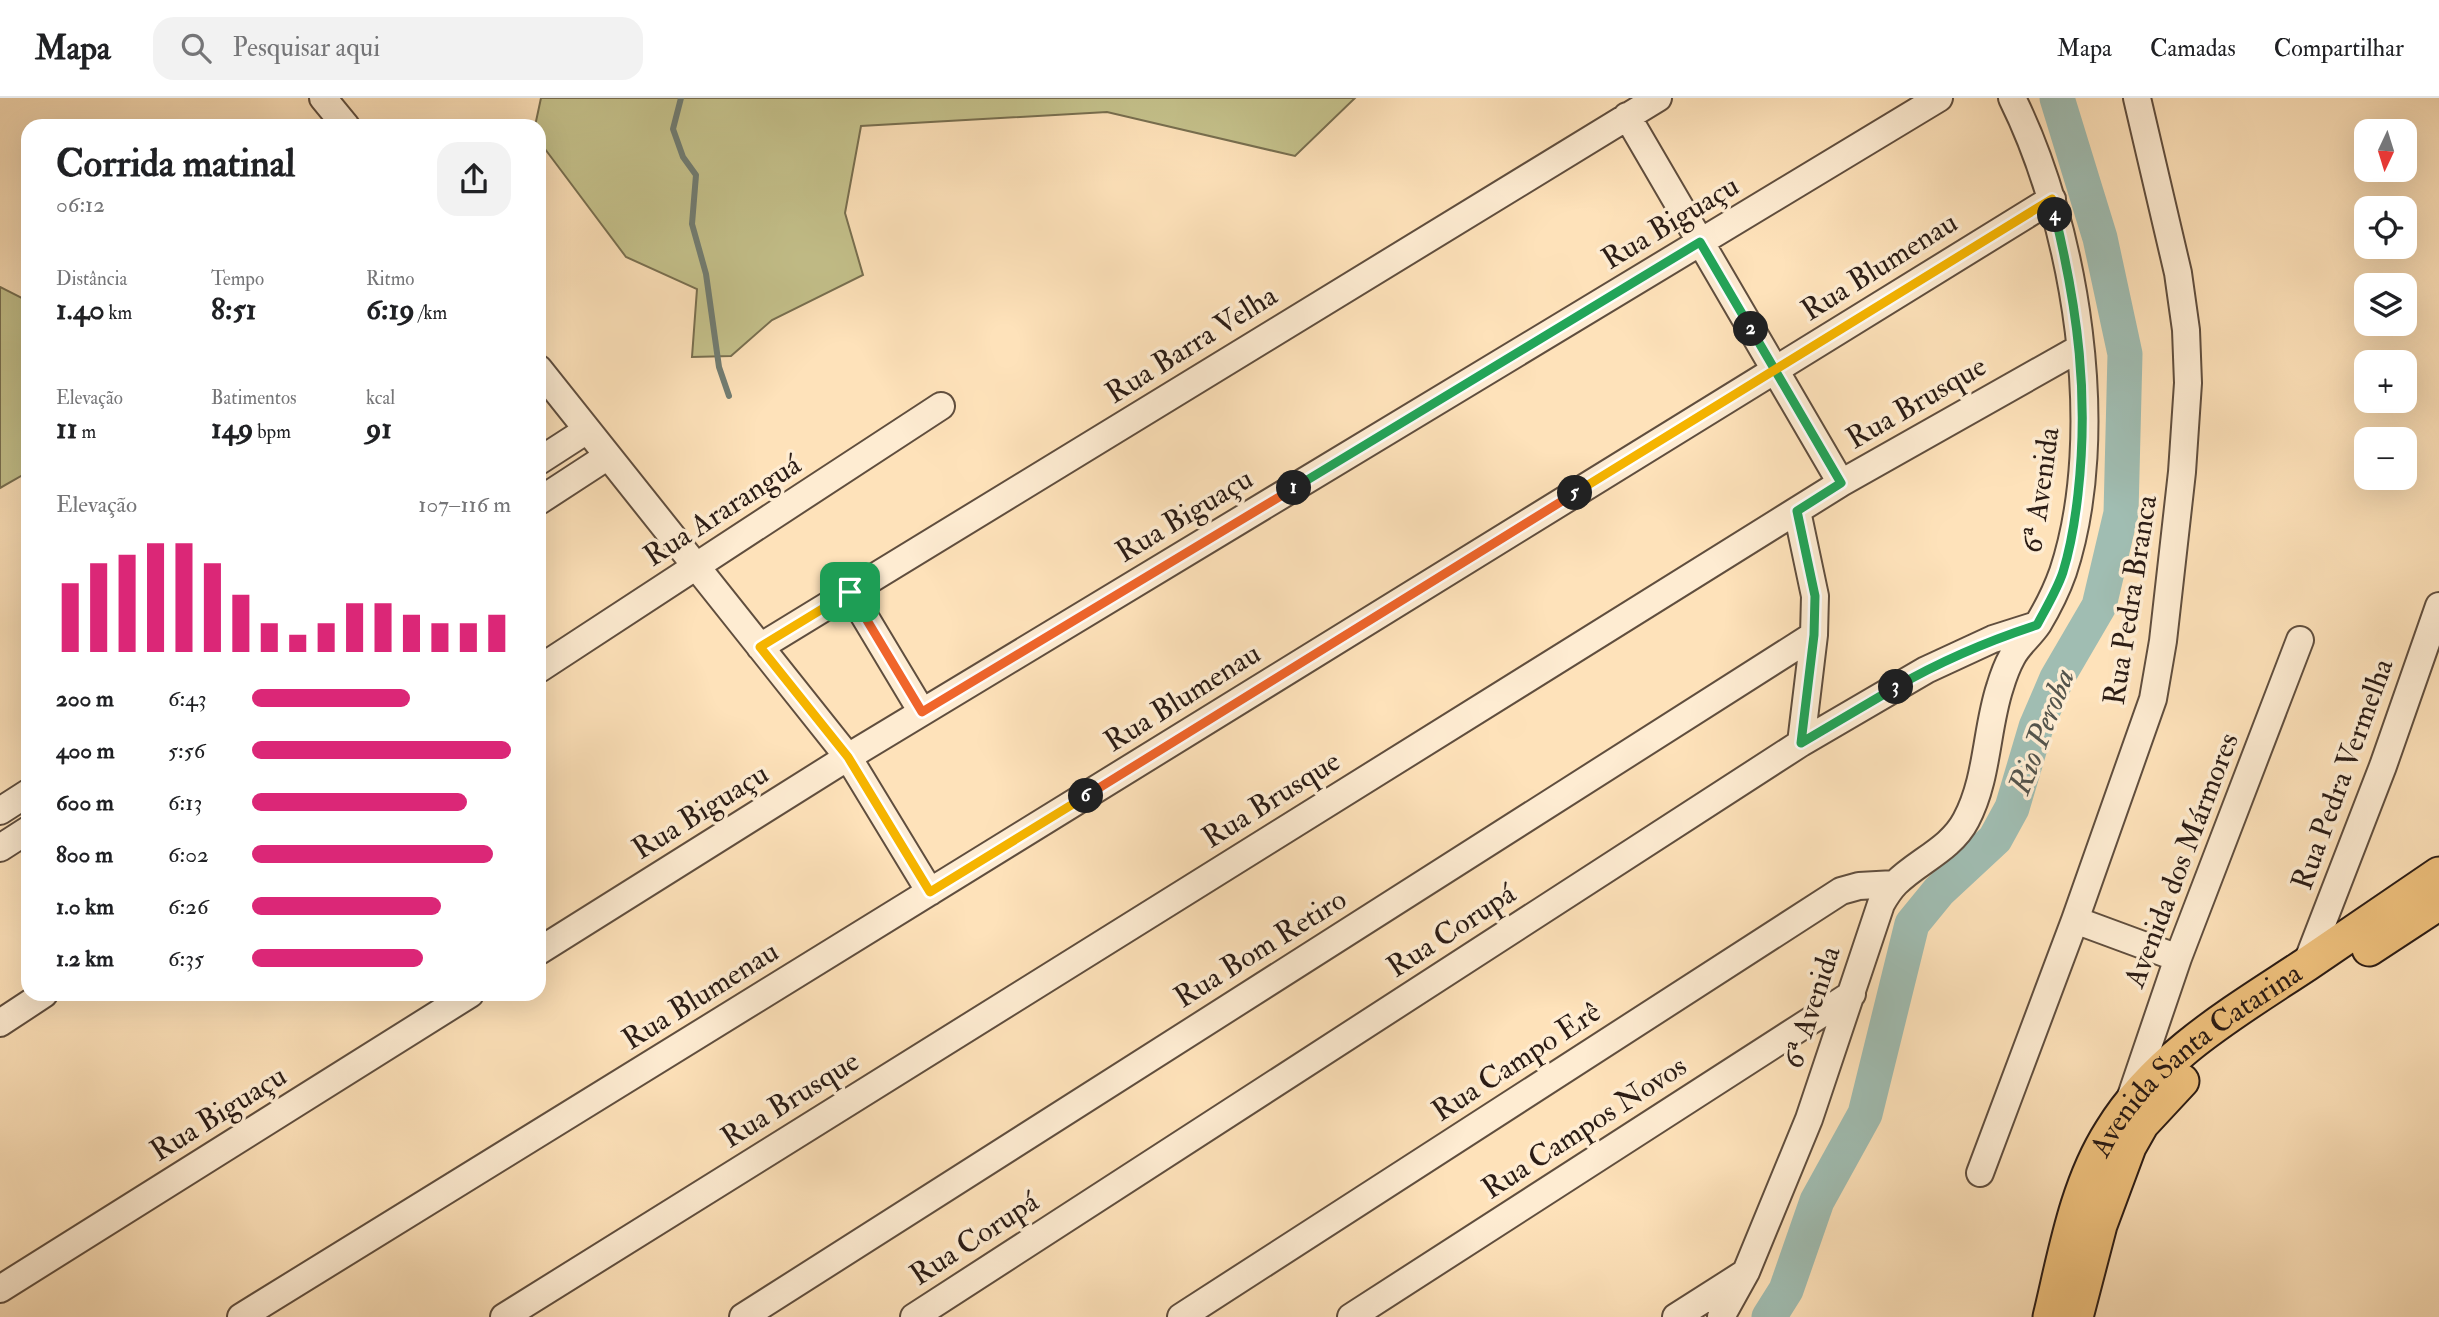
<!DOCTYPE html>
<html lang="pt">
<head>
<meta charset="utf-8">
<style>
  :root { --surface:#fff; --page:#f2f2f2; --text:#202124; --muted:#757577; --line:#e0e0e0; --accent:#db2777 }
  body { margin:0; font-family:"IM FELL Double Pica",serif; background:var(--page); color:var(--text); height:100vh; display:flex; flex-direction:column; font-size:26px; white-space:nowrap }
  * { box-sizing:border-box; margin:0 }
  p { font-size:23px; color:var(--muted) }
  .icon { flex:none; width:38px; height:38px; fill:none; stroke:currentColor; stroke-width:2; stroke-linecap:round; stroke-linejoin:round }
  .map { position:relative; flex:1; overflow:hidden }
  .drawer { position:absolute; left:21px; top:21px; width:525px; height:882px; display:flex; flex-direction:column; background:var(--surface); border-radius:21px; box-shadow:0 7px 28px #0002 }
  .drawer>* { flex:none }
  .needle { width:46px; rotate:184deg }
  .buttons { position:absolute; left:2354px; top:21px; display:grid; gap:14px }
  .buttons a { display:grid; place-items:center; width:63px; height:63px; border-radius:14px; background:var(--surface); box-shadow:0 7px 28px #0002; font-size:35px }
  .pin { position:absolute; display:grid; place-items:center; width:60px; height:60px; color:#fff; margin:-30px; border-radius:14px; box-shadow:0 4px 10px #0006 }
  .km { position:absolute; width:35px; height:35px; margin:-18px; border-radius:50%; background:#222; color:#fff; font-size:19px; line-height:35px; text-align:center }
  .round { display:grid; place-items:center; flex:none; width:74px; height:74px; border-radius:21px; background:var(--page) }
  .headline { display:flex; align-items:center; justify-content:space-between; height:119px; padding:0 35px }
  h1 { font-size:38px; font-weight:800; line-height:52px }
  .stats { display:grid; grid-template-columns:repeat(3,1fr); gap:10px; height:119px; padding:7px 35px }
  .stats div { display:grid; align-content:center }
  .stats b { font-size:30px; font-weight:800 }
  .stats small { font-size:19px; font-weight:400 }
  .stats p { font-size:19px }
  .chart { height:196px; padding:14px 35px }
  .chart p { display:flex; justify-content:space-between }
  .chart svg { width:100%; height:126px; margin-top:7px; stroke:var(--accent); stroke-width:6 }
  ul { padding:0 35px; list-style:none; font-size:23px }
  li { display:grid; grid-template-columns:112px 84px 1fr; align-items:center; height:52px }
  li i { height:18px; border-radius:9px; background:var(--accent) }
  header { display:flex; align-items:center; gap:42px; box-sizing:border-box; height:98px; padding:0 35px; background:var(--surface); border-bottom:2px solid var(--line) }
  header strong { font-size:33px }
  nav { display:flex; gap:38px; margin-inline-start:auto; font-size:24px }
  .search { width:490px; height:63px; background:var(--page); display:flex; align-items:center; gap:18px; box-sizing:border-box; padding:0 24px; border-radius:21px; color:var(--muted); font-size:26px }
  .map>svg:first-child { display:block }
  .green { fill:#c5c28c; stroke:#786f50; stroke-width:2 }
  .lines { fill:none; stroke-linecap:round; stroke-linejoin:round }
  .stream { stroke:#717d73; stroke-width:6 }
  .river { stroke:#a0bdb2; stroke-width:35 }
  .minor-casing { stroke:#604e3e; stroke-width:30 }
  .major-casing { stroke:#2b1c15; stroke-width:37 }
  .minor { stroke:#feecd2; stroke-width:26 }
  .major { stroke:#efc17d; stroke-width:33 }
  .split-1-casing { stroke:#fff; stroke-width:14 }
  .split-2-casing { stroke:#fff; stroke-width:14 }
  .split-3-casing { stroke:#fff; stroke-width:14 }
  .split-4-casing { stroke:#fff; stroke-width:14 }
  .split-5-casing { stroke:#fff; stroke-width:14 }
  .split-6-casing { stroke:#fff; stroke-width:14 }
  .split-7-casing { stroke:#fff; stroke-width:14 }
  .split-1 { stroke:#f0652b; stroke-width:9 }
  .split-2 { stroke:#22a559; stroke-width:9 }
  .split-3 { stroke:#22a559; stroke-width:9 }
  .split-4 { stroke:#22a559; stroke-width:9 }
  .split-5 { stroke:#f5b400; stroke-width:9 }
  .split-6 { stroke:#f0652b; stroke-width:9 }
  .split-7 { stroke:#f5b400; stroke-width:9 }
  .labels { text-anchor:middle; stroke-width:7; stroke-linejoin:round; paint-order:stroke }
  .street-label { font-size:30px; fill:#2b1c15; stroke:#feecd2 }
  .water-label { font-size:32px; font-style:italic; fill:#54544c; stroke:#feecd2 }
</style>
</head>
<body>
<header>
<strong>Mapa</strong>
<div class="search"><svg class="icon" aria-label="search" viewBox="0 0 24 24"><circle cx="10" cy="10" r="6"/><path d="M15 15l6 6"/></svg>Pesquisar aqui</div>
<nav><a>Mapa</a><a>Camadas</a><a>Compartilhar</a></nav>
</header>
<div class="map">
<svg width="2439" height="1219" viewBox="0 0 2439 1219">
  <rect width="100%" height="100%" fill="#fee2ba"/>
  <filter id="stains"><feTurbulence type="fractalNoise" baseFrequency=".00286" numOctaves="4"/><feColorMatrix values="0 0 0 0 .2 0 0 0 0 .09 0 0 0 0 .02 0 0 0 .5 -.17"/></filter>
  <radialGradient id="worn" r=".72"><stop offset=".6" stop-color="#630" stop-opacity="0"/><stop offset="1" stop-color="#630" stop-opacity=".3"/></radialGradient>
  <path class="green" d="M541,0H1355L1295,58L1107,14L861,28L845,115L863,177L772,222L731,258L692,259L697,191L626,159L539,43V28H535Z
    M0,189L28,203V374L0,390Z"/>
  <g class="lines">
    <path class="stream" d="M681,0L673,31L683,59L696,77L692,126L706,176L719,269L729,298"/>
    <path class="river" d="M1769,1219L1786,1192L1817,1103L1865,1016L1912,826L1939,793L1995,741L2012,710L2036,629L2057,580L2099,508L2121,415L2125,256L2100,140L2057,0"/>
    <defs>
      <path id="minor" d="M323,0L346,28
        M1627,18L1841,385
        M539,271L848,659L930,794
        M539,363L587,332
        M539,403L608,358
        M1797,413L1815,498L1814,537L1801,645
        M850,494L922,614
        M760,549L1658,0
        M539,571L941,308
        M0,713L28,695
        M0,750L28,732
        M2075,822L2178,860
        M539,853L848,659L1939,0
        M2306,867L2383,668L2439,508
        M0,925L44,896
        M2130,1001L2178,860L2300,542
        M1980,1075L2075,822L2153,601L2163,543L2182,374L2188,285L2186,232L2178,175L2137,0
        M0,1191L470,896
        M241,1219L2052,101
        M504,1219L1841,385L2080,250
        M743,1219L1814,537
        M914,1219L1801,645L1926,572L1993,541L2037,527
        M1181,1219L1841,793L1859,788L1895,786
        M1351,1219L1852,896
        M1676,1219L1745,1175
        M1721,1219L1746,1174L1809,1021L1881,806C1885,799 1890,791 1896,785C1918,763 1951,751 1966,722C1988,681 1986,631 2000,589C2003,579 2007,568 2012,559C2018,547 2030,538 2038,526C2047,511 2057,491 2063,474C2109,335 2076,129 2012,0"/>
      <g id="major">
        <path d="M2369,851L2439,805"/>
        <path id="s1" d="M2050,1219C2065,1157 2076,1088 2111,1033C2157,958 2236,913 2307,866C2351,836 2395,806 2439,776"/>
        <path d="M2076,1219L2100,1127L2129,1049L2142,1026L2182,983"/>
      </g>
    </defs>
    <use href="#minor" class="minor-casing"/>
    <use href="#major" class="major-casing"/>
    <use href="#minor" class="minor"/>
    <use href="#major" class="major"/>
  </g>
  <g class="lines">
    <defs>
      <path id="split-1" d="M850,494L922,614L1294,390"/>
      <path id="split-2" d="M1294,390L1700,144L1751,231"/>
      <path id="split-3" d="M1751,231L1841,385L1797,413L1815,498L1814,537L1801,645L1896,589"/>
      <path id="split-4" d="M1896,589C1941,563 1988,543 2037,527C2046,510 2057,492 2063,474C2071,448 2075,423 2078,396C2089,298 2078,212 2055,117"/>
      <path id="split-5" d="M1575,395L2052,101L2055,117"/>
      <path id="split-6" d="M1086,698L1575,395"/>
      <path id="split-7" d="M850,494L760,549L848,659L930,794L1086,698"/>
    </defs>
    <use href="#split-1" class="split-1-casing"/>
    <use href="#split-2" class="split-2-casing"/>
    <use href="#split-3" class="split-3-casing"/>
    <use href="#split-4" class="split-4-casing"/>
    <use href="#split-5" class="split-5-casing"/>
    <use href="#split-6" class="split-6-casing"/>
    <use href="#split-7" class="split-7-casing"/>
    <use href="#split-1" class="split-1"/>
    <use href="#split-2" class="split-2"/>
    <use href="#split-3" class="split-3"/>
    <use href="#split-4" class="split-4"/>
    <use href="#split-5" class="split-5"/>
    <use href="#split-6" class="split-6"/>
    <use href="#split-7" class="split-7"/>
  </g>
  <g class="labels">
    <g class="street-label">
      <text transform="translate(1670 124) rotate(-31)" y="10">Rua Biguaçu</text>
      <text transform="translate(1879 168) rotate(-32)" y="10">Rua Blumenau</text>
      <text transform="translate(1191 246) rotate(-32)" y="10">Rua Barra Velha</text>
      <text transform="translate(1916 304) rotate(-30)" y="10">Rua Brusque</text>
      <text transform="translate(2040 392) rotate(-82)" y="10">6ª Avenida</text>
      <text transform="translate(722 412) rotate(-33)" y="10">Rua Araranguá</text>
      <text transform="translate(1184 417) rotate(-31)" y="10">Rua Biguaçu</text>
      <text transform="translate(2130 502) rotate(-81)" y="10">Rua Pedra Branca</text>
      <text transform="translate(1182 599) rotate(-32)" y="10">Rua Blumenau</text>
      <text transform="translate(2342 676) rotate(-70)" y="10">Rua Pedra Vermelha</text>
      <text transform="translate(1271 701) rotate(-32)" y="10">Rua Brusque</text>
      <text transform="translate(700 713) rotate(-32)" y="10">Rua Biguaçu</text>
      <text transform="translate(2181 762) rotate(-69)" y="10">Avenida dos Mármores</text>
      <text transform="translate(1451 832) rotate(-33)" y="10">Rua Corupá</text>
      <text transform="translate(1260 850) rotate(-32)" y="10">Rua Bom Retiro</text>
      <text transform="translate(700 897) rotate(-32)" y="10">Rua Blumenau</text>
      <text transform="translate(1811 909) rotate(-72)" y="10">6ª Avenida</text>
      <text transform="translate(1516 963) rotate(-33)" y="10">Rua Campo Erê</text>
      <text dy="10" stroke="none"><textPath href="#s1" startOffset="308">Avenida Santa Catarina</textPath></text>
      <text transform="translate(790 1001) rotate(-32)" y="10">Rua Brusque</text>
      <text transform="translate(218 1015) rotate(-32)" y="10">Rua Biguaçu</text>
      <text transform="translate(1584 1029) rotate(-33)" y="10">Rua Campos Novos</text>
      <text transform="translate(974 1140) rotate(-33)" y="10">Rua Corupá</text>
    </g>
    <g class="water-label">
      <text transform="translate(2041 633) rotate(-69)" y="11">Rio Peroba</text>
    </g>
  </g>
  <rect width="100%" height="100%" filter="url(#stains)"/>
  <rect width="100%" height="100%" fill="url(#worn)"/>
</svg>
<div class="buttons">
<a><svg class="needle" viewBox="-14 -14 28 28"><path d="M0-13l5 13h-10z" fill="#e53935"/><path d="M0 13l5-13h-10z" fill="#757577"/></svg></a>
<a><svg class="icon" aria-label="locate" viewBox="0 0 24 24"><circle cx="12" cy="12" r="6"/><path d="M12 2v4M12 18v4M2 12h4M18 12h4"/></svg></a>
<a><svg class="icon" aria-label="layers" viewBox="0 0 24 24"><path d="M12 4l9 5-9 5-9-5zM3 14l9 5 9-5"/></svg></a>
<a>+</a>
<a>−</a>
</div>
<div class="pin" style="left:850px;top:494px;background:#1e9e55"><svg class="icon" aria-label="arrive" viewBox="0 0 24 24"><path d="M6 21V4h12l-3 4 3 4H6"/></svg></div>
<b class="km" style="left:1294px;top:390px">1</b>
<b class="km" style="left:1751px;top:231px">2</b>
<b class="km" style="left:1896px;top:589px">3</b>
<b class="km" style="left:2055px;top:117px">4</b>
<b class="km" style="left:1575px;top:395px">5</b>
<b class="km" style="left:1086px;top:698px">6</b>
<section class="drawer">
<div class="headline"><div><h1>Corrida matinal</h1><p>06:12</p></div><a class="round"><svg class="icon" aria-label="share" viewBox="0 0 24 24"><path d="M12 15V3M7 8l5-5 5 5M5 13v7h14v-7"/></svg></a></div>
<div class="stats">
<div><p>Distância</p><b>1.40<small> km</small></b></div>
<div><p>Tempo</p><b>8:51</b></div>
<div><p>Ritmo</p><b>6:19<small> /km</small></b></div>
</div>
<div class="stats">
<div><p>Elevação</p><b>11<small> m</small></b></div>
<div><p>Batimentos</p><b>149<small> bpm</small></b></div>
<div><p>kcal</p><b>91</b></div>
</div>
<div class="chart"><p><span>Elevação</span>107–116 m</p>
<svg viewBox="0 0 160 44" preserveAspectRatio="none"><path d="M5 44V20M15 44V13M25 44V10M35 44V6M45 44V6M55 44V13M65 44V24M75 44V34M85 44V38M95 44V34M105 44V27M115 44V27M125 44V31M135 44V34M145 44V34M155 44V31"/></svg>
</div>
<ul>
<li><b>200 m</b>6:43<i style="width:61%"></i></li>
<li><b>400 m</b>5:56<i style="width:100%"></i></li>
<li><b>600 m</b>6:13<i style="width:83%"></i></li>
<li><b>800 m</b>6:02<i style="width:93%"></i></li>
<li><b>1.0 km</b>6:26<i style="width:73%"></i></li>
<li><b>1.2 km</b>6:35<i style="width:66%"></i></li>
</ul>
</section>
</div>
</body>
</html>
